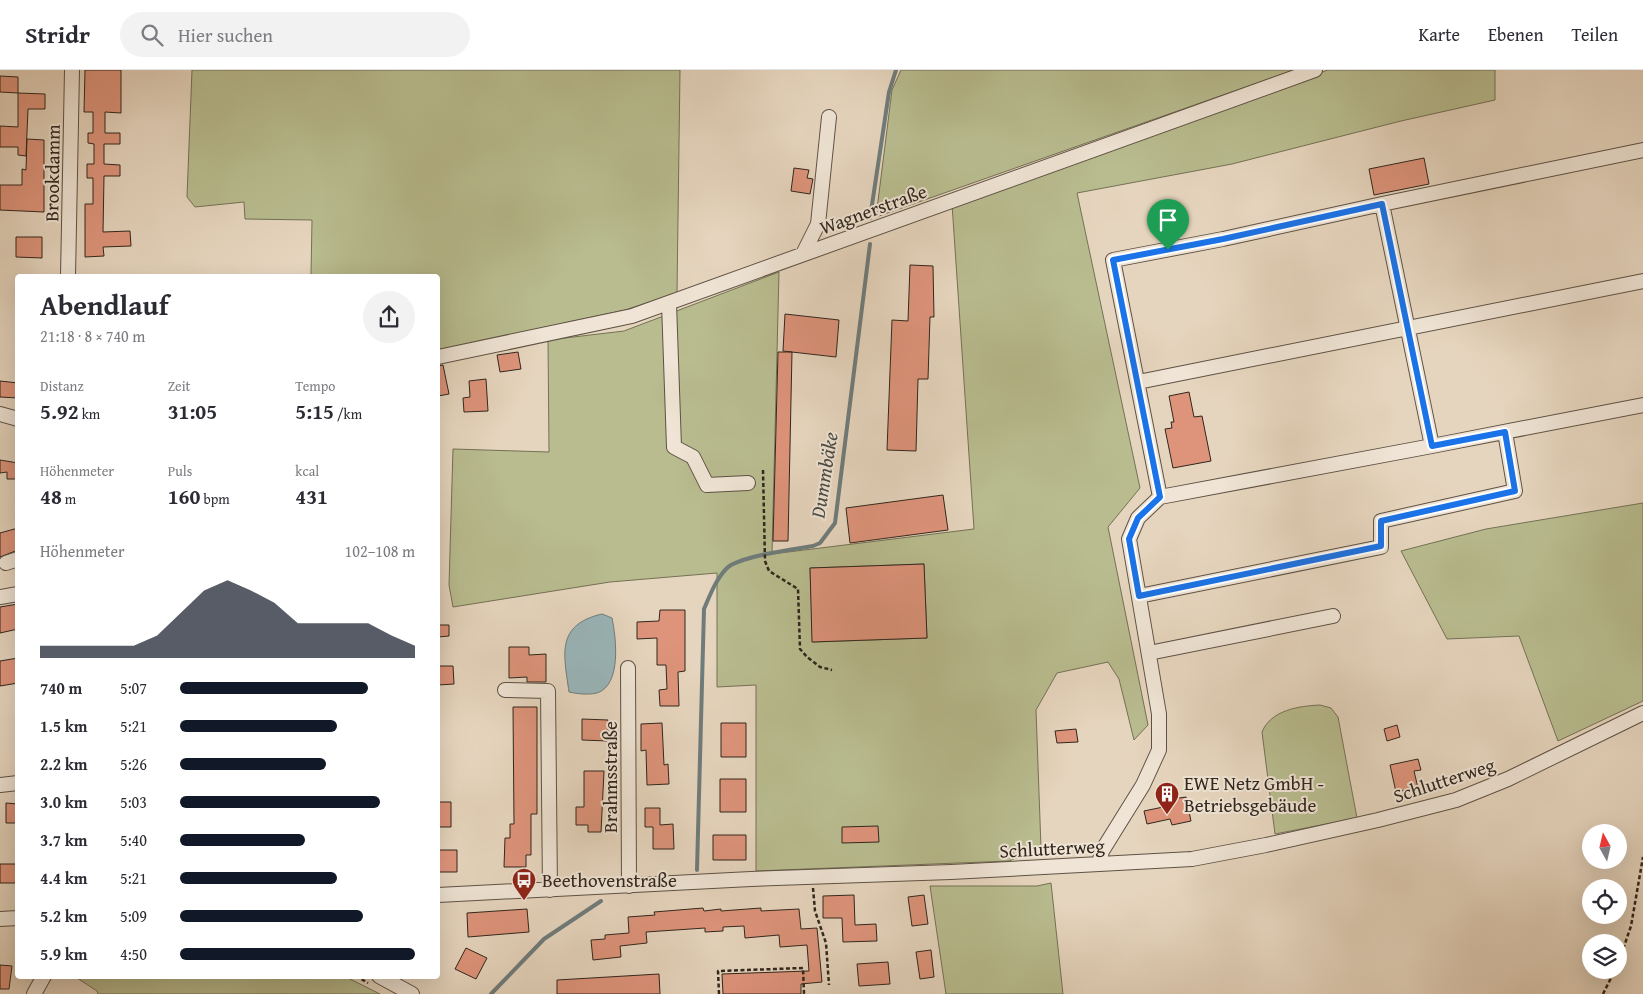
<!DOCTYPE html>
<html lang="de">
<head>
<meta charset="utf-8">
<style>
  :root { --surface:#fff; --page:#f2f2f3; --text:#2b2b33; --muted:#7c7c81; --line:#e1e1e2; --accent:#111827 }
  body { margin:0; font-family:"Gentium Book Plus",serif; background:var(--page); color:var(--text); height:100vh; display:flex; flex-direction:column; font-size:19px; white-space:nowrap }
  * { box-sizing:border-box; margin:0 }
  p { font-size:16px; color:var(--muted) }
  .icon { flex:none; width:28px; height:28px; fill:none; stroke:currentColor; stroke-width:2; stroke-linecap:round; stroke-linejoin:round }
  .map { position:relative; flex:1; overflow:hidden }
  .panel { position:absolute; left:15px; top:204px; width:425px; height:705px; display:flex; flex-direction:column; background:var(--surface); border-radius:5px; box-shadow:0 5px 20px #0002 }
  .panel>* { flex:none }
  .needle { width:32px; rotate:352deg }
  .tools { position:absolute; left:1582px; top:754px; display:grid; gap:10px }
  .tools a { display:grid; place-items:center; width:45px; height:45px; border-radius:50%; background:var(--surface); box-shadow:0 5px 20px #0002; font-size:25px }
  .pin { position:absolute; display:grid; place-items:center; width:42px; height:42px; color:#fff; margin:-51px -21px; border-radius:50% 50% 50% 0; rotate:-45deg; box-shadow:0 0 5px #0007 }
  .pin .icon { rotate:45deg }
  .round { display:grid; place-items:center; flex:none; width:52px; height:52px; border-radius:26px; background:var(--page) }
  .headline { display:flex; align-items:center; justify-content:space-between; height:85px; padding:0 25px }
  h1 { font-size:28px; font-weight:700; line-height:38px }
  .metrics { display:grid; grid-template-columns:repeat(3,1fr); gap:8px; height:85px; padding:5px 25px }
  .metrics div { display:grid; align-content:center }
  .metrics b { font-size:21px; font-weight:700 }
  .metrics small { font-size:14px; font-weight:400 }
  .metrics p { font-size:14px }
  .chart { height:140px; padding:10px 25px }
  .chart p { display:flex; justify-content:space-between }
  .chart svg { width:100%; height:90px; margin-top:5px; fill:var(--accent); opacity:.7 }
  ul { padding:0 25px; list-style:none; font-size:16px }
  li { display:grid; grid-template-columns:80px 60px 1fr; align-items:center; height:38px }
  li i { height:12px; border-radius:6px; background:var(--accent) }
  header { display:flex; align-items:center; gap:30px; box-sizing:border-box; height:70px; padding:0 25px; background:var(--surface); border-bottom:1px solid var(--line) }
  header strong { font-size:24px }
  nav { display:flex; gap:28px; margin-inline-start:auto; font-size:18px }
  .search { width:350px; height:45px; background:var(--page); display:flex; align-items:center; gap:12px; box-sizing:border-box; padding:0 18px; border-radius:28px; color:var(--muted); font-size:19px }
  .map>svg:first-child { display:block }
  .green { fill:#b8bc8f; stroke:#747156; fill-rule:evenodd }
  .water { fill:#99b6ba; stroke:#6f7c7b }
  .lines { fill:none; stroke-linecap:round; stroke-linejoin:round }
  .stream { stroke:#6f7c7b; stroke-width:4 }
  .building { fill:#de947b; stroke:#30261d }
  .minor-casing { stroke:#5e5245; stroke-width:16 }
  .path { stroke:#30261d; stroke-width:2.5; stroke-dasharray:4 2.5; stroke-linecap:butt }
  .minor { stroke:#efe4d5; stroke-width:14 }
  .route-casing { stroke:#fff; stroke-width:10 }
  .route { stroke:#1a73e8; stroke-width:6 }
  .labels { text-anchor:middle; stroke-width:4; stroke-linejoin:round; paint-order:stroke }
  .street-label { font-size:19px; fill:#30261d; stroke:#efe4d5 }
  .poi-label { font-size:19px; fill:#30261d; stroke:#efe4d5; text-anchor:start }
  .water-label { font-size:20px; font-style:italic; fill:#4a4a44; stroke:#efe4d5 }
</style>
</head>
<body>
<header>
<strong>Stridr</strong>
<div class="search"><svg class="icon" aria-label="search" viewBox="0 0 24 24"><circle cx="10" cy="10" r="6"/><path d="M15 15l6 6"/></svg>Hier suchen</div>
<nav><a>Karte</a><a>Ebenen</a><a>Teilen</a></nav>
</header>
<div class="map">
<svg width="1643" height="924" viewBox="0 0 1643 924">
  <rect width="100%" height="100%" fill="#e6d5be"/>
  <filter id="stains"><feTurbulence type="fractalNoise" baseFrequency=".004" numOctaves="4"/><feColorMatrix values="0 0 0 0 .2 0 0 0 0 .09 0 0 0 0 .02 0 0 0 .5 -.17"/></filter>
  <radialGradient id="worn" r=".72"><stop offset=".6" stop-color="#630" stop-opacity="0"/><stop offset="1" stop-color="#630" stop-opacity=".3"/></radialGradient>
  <path class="green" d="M192,0H680L677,223L625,240L564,253L548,260L438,283V206H311L312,150L245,149L244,132L195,137L187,127Z
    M901,0H1294L876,147L892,20Z
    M1328,0H1495V30L1401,51L1232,94L1077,123L1140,418L1108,457L1148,655L1134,670L1119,609L1108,592L1057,603L1036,640L1041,778L1009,791L756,801V615L717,617V503L610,512L453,537L449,515L453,379L549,382L548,270L624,261L779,202L772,484L974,459L952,134ZM924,494L927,568L813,572L810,498Z
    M1643,433V631L1558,671L1519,566L1447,569L1401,481L1486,459Z
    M1320,635L1331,638L1338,647L1357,748L1275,764L1262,662C1271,640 1299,636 1320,635Z
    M1051,813L1063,924H946L930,816H1037Z
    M74,906H344L380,924H98L97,921Z"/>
  <path class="water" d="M602,544L612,548C616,567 622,615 597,623C588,625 578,624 569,622C564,585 555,555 602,544Z"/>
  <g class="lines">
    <path class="stream" d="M870,148L889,22L896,0
      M697,800L704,539C710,525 716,509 727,498C739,486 795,479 813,476L820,473L835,453L870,174
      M491,924L544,869L601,831"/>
  </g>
  <path class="building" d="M85,0H121V43L105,42V63H120V74H104V94L120,95V106H104L103,162L130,161L131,176L103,177L104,186L85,187V134H93V108H87V94H94V74L88,73V63H93V42H84Z
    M0,6L18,7V23L0,22Z
    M18,23L45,24V39H28L26,86L18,85V77H0V56L18,57Z
    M27,69L44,70V142L0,140V115H22V99L26,100Z
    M1424,88L1429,114L1374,125L1369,99Z
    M794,98L809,100L807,108L813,109L810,124L791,121Z
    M16,167H42V188L16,187Z
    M910,195L933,196L934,247H930L928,309H918L916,381L887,380L892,250L908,251Z
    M785,244L839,250L836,287L783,281Z
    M518,282L521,299L500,302L497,285Z
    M778,282H792L788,471H773Z
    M443,295L449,324L438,326V296Z
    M486,309L488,341L464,342L463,328L470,327L469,311Z
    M0,311L18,313V328L0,327Z
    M1189,322L1194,347L1202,346L1211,391L1173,398L1165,359L1172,358L1171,352H1174L1169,326Z
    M0,390L18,393V409H7V402L0,403Z
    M943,425L948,460L850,473L846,438Z
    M18,458V480L0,487V463Z
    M924,494L927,568L812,572L810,498Z
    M18,534V559L0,563V537Z
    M660,540H685V601L678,602L679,636H660L659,620L667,619L666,595H657V568L637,569V552L659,551Z
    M438,555H449V566L438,567Z
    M509,577H529V585L546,584V612H527V607L509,608Z
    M18,588V613L0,616V591Z
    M438,596H453L454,614L438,615Z
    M513,637H537V744H531V785H526V797H504L505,768H510V754H514Z
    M582,649L608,650V671L582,670Z
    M662,653L664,695L668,694L669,714L647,715L646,680L641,681V654Z
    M721,653H746V687H721Z
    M1397,655L1400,667L1387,671L1384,659Z
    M1076,659L1078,672L1057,673L1055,661Z
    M1418,689L1421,700L1414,701L1418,718L1396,722L1390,695Z
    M584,701H604L601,762H588V755H576V737H584Z
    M720,709H746V742H720Z
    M1186,727L1191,751L1172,755L1170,749L1147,754L1144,741L1168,736L1166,730Z
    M438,732H451V757H438Z
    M6,733L18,734V753H6Z
    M645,738H660V755L673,754L674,779H653V757H645Z
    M878,756L879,772L842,773V757Z
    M713,765H746V790H713Z
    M438,780H457V802H438Z
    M0,794H18V813H0Z
    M854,825L855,855L876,854L877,871L843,872L842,848H823V826Z
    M924,825L928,854L912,856L908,827Z
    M703,838L704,841L721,839V841L761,838V841L799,839L801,859L817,858L822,912L801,914V924H723L722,904L809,901L807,875L780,877L779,865L745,868L744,856L723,857V861L705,862V858L646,862L647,873L620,876L621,887L593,890L591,870L605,869V865L629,863L628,847L655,845L654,842Z
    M527,839L529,862L468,867L467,843Z
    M466,878L487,888L476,909L455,899Z
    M931,880L934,907L920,909L916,882Z
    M888,892L890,914L859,916L857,894Z
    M0,895L12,896L9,919H0Z
    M659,904L660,924H557V910Z"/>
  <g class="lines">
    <defs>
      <path id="minor" d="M1382,134L1643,80
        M803,184L818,154L829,47
        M68,206L72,0
        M669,233L674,377L693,387L707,415L748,413
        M438,287L632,246L1315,0
        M1138,312L1643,211
        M0,344L18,349
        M1160,427L1113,190L1223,169L1382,134L1432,376
        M6,493L18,489
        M1139,526L1381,477V451L1515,421L1505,362
        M0,527L18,524
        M1149,583L1333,546
        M628,598L629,816
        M505,620L548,621L550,820
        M0,715L18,713
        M1099,794L1102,781L1143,715L1159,680V644L1129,469L1138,448L1160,427L1432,376L1643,335
        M438,825L751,809L951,802L1192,789L1266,775L1378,750L1456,730L1508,709L1643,643
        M0,849L18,848
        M379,906L412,924
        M34,924L44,906"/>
    </defs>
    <use href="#minor" class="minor-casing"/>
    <path class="path" d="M763,400L765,491L769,501L798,519L800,579L807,587L820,597L832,600
      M813,818L815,841L826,873L829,915
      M1619,891L1631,856L1643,787
      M356,906L368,913
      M719,924L718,901L803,898L804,924
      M1603,924L1615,900"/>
    <use href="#minor" class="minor"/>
  </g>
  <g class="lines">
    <defs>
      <path id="route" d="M1382,134L1432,376L1505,362L1515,421L1381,451V476L1139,526L1129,469L1138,448L1160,427L1113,190L1223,169Z"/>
    </defs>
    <use href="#route" class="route-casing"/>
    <use href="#route" class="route"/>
  </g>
  <defs>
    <symbol id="building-pin" viewBox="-11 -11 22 30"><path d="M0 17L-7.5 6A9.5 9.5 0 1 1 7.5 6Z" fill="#8f2418" stroke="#efe4d5"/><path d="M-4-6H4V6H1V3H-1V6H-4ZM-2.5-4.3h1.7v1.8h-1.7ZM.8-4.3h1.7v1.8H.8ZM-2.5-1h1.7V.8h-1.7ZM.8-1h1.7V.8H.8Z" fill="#fff"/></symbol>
    <symbol id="bus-pin" viewBox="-11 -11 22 30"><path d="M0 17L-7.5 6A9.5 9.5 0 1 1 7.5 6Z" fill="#8f2418" stroke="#efe4d5"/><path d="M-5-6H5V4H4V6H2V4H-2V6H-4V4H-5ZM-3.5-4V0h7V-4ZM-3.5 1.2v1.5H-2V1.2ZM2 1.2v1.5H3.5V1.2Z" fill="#fff"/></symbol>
  </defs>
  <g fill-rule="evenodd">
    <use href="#building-pin" x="1153" y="710" width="28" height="38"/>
    <use href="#bus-pin" x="510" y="796" width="28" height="38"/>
  </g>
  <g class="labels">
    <g class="street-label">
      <text transform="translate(52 103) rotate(-89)" y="7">Brookdamm</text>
      <text transform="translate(873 139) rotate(-20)" y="7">Wagnerstraße</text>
      <text transform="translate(610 707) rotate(-90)" y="7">Brahmsstraße</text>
      <text transform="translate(1444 710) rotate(-18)" y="7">Schlutterweg</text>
      <text transform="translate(1052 778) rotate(-3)" y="7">Schlutterweg</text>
    </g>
    <g class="poi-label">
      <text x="1184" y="720">EWE Netz GmbH -<tspan x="1184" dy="22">Betriebsgebäude</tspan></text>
      <text x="542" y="817">Beethovenstraße</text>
    </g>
    <g class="water-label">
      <text transform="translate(824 405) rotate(-81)" y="7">Dummbäke</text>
    </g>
  </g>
  <rect width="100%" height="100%" filter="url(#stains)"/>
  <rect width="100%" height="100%" fill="url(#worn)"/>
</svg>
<div class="tools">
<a><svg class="needle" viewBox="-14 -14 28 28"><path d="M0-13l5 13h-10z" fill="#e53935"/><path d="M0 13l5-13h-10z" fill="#7c7c81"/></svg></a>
<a><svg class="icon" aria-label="locate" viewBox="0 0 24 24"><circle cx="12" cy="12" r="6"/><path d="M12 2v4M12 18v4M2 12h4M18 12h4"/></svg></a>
<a><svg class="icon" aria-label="layers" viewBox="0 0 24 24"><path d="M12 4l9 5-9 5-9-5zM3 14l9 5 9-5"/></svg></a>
</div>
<div class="pin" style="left:1168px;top:180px;background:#1e9e55"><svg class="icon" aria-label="arrive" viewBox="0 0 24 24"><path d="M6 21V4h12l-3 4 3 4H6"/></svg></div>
<section class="panel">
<div class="headline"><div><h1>Abendlauf</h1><p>21:18 · 8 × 740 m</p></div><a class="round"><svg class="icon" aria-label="share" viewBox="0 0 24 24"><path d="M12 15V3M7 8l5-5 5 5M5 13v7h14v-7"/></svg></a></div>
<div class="metrics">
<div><p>Distanz</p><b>5.92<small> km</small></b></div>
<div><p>Zeit</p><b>31:05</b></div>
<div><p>Tempo</p><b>5:15<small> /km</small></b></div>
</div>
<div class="metrics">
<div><p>Höhenmeter</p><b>48<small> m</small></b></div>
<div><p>Puls</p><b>160<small> bpm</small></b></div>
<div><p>kcal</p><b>431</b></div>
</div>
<div class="chart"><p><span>Höhenmeter</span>102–108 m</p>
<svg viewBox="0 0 160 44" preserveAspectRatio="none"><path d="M0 44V38L10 38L20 38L30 38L40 38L50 33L60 22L70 11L80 6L90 11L100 17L110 27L120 27L130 27L140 27L150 33L160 38V44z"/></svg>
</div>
<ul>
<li><b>740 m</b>5:07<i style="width:80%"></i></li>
<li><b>1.5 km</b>5:21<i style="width:67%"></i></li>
<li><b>2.2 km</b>5:26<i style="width:62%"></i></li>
<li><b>3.0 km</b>5:03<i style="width:85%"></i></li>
<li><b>3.7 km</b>5:40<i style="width:53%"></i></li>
<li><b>4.4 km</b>5:21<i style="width:67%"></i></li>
<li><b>5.2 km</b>5:09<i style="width:78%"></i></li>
<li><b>5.9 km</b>4:50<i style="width:100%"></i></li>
</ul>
</section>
</div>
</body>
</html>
